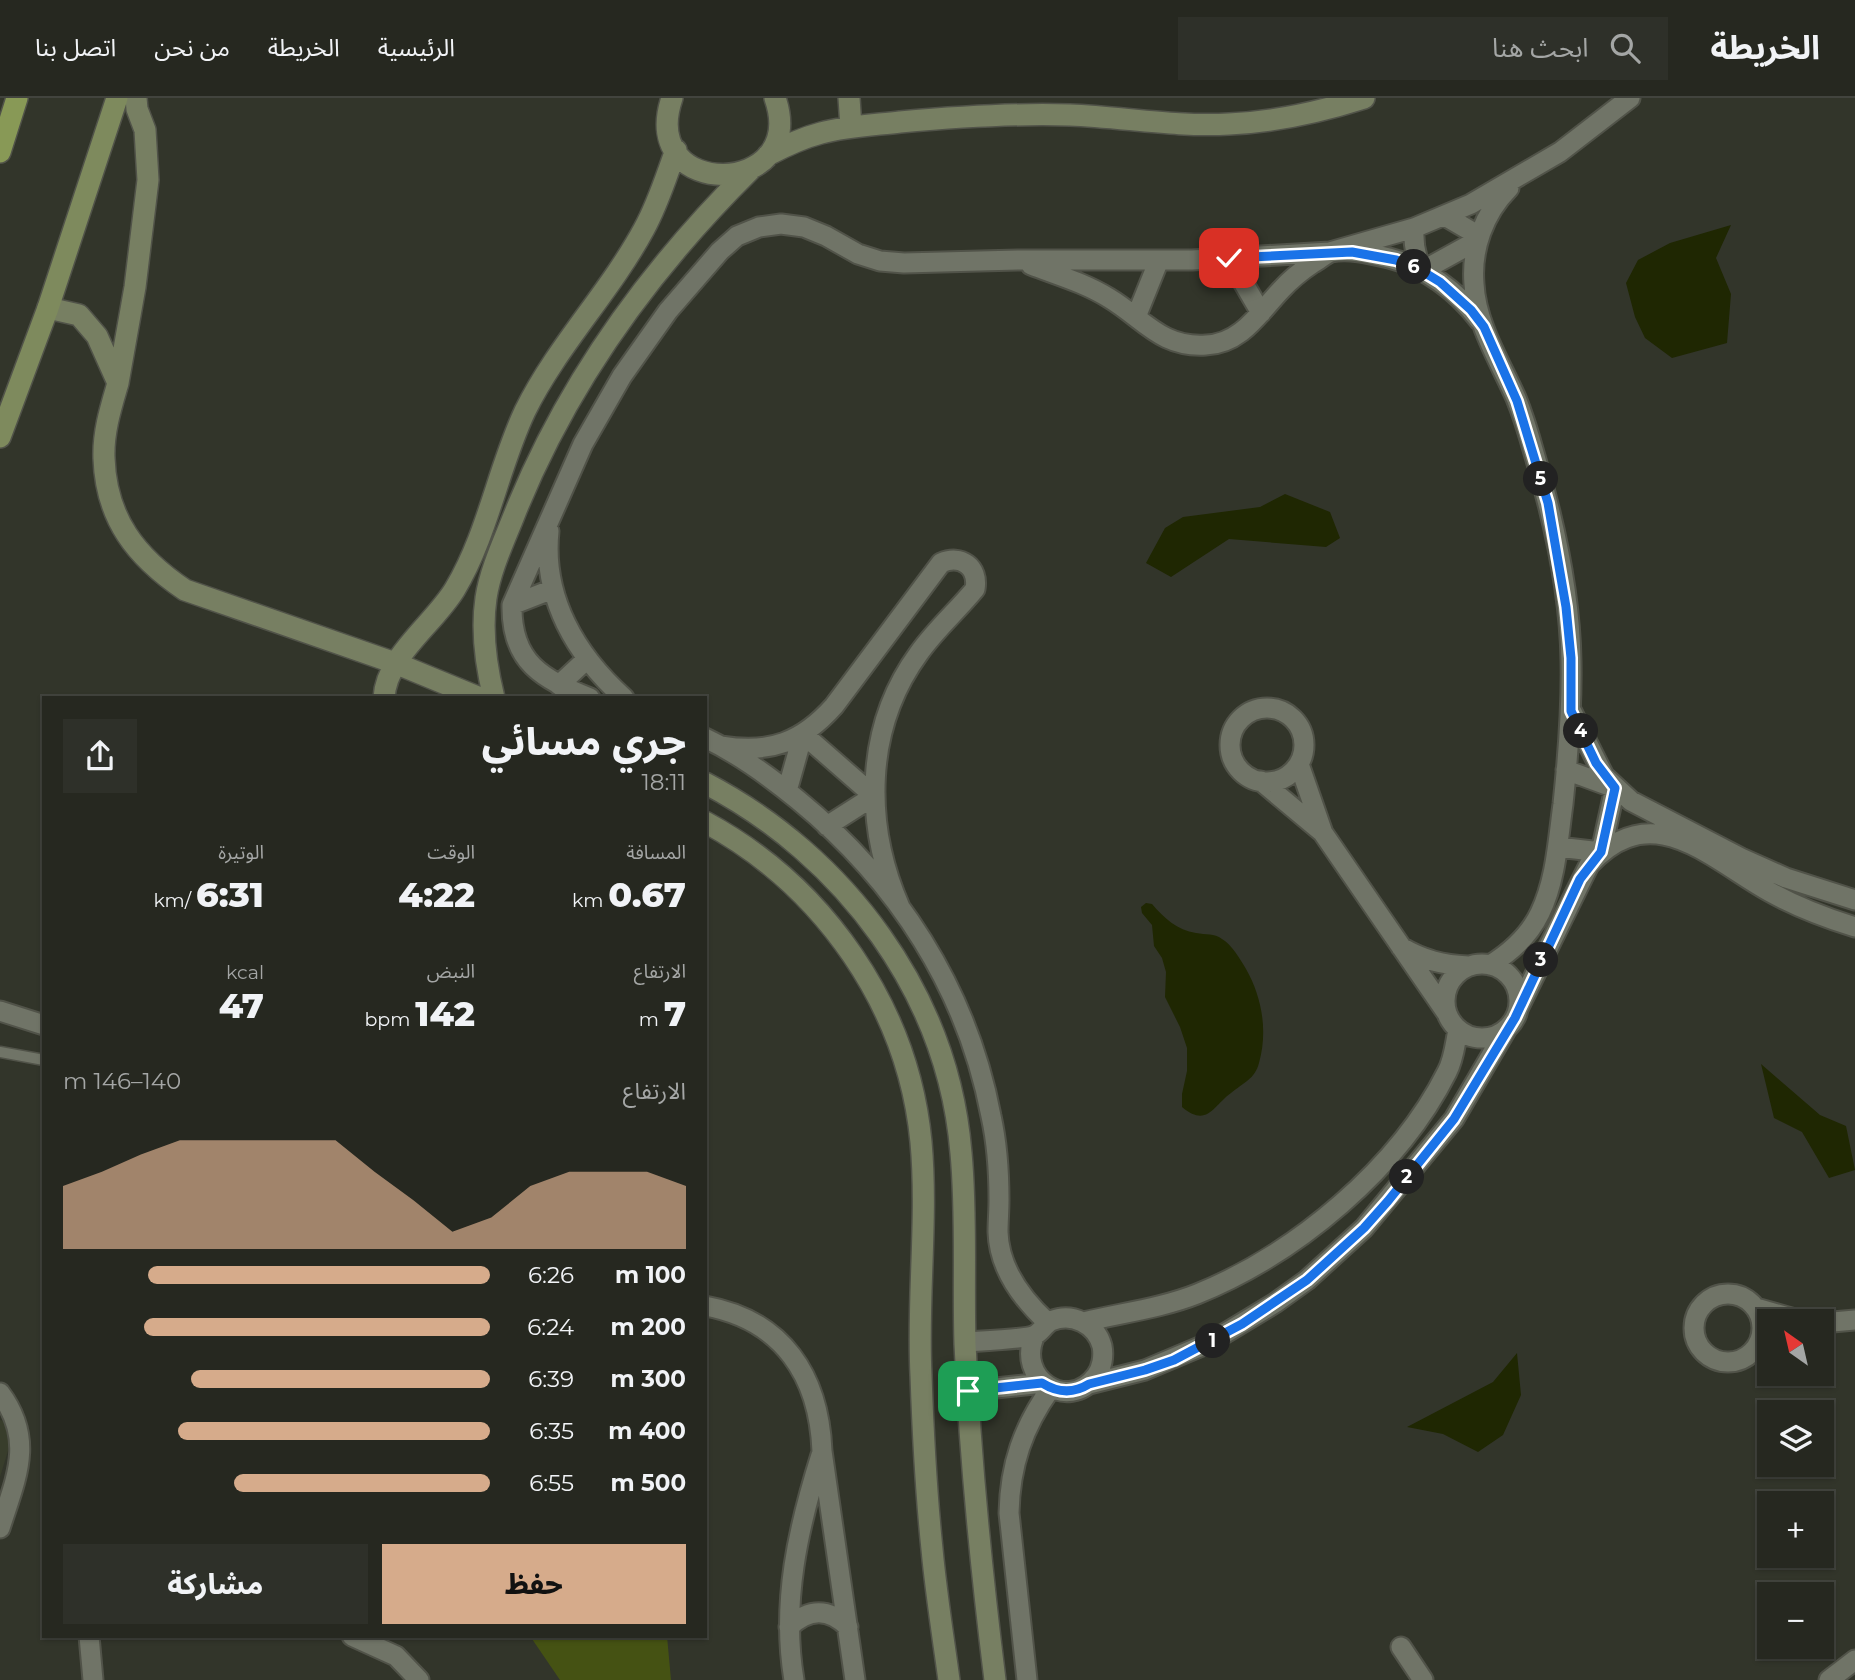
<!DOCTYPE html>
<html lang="ar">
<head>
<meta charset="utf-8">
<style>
  :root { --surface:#262820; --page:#2e3029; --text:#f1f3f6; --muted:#a4a6a5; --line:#42443e; --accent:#d6ab8b }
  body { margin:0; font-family:Montserrat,"Noto Sans Arabic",sans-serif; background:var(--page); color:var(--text); direction:rtl; height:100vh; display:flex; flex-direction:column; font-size:26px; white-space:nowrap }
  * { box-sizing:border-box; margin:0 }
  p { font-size:23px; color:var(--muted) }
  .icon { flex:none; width:38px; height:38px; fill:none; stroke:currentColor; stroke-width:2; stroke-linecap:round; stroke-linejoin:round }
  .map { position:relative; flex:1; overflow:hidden; direction:ltr }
  .drawer { position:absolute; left:42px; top:598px; width:665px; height:942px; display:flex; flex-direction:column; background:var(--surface); border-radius:0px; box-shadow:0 2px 5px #0004,0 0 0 2px var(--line); direction:rtl }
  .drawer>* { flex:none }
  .needle { width:46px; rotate:326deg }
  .buttons { position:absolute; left:1757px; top:1211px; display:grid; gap:14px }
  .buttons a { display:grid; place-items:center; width:77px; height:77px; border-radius:0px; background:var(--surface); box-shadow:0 2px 5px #0004,0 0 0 2px var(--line); font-size:35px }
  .pin { position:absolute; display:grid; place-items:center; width:60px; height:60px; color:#fff; margin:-30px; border-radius:14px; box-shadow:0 4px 10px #0006 }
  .km { position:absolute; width:35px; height:35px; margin:-18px; border-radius:50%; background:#222; color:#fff; font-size:19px; line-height:35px; text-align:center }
  .round { display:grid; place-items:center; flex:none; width:74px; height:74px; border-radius:0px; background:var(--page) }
  .head { display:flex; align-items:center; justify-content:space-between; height:119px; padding:0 21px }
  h1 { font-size:38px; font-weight:800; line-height:52px }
  .stats { display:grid; grid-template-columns:repeat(3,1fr); gap:10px; height:119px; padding:7px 21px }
  .stats div { display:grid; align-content:center }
  .stats b { font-size:35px; font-weight:800 }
  .stats small { font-size:19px; font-weight:400 }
  .stats p { font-size:19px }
  .chart { height:196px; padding:14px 21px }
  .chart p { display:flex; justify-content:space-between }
  .chart svg { width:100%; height:126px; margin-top:7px; fill:var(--accent); opacity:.7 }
  .primary-button { display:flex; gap:14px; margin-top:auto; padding:14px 21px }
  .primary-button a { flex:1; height:80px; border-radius:0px; background:var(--accent); color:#111; font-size:28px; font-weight:800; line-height:80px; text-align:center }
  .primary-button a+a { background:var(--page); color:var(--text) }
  ul { padding:0 21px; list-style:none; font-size:23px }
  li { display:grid; grid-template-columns:112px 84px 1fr; align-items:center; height:52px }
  li i { height:18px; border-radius:9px; background:var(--accent) }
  header { display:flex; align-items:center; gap:42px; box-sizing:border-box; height:98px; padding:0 35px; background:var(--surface); border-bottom:2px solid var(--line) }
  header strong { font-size:33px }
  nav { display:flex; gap:38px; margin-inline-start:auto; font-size:24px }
  .search { width:490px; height:63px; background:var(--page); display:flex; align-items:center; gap:18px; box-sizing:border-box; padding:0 24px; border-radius:0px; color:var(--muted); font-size:26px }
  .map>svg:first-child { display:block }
  .built { fill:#383d2b }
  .green { fill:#455213 }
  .water { fill:#1f2702 }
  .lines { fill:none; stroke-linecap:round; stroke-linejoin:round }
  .lane-casing { stroke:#515349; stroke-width:13 }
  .street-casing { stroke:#515349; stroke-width:23 }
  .secondary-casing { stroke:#515349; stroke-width:24 }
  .primary-casing { stroke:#515349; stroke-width:24 }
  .highway-casing { stroke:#515349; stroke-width:24 }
  .lane { stroke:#707467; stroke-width:10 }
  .street { stroke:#707467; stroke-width:19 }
  .secondary { stroke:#777f62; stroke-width:21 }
  .primary { stroke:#7e8a5d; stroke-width:21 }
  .highway { stroke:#889956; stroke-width:21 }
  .route-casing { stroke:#fff; stroke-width:14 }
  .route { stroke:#1a73e8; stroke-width:9 }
</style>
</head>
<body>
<header>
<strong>الخريطة</strong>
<div class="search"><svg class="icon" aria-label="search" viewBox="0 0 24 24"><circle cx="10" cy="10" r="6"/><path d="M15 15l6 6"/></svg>ابحث هنا</div>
<nav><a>الرئيسية</a><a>الخريطة</a><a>من نحن</a><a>اتصل بنا</a></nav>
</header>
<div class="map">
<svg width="1855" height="1582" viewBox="0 0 1855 1582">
  <rect width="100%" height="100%" fill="#32352a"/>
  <path class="built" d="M0,1322L16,1327L0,1379Z"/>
  <path class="green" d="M530,1538H667L671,1582H560Z"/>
  <path class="water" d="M1731,127L1716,160L1731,196L1727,245L1672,260L1645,240L1635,219L1626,185L1638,162L1670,145Z
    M1285,396L1330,414L1340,440L1326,449L1229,441L1171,479L1146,465L1165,430L1183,419L1260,409Z
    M1146,805L1152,806C1164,820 1177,832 1196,835C1206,837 1214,835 1222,841C1232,847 1240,861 1246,871C1262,899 1268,933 1259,965C1255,981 1243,985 1231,995C1213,1008 1207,1030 1182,1009V996L1187,973V950L1180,929L1165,899L1166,874L1162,860L1154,848L1152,827L1142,815L1141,809Z
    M1761,966L1820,1017L1846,1028L1855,1072L1829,1080L1802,1034L1774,1020Z
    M1517,1255L1521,1297L1503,1337L1478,1354L1443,1336L1407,1329L1493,1284Z"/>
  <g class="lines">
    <defs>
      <path id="lane" d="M0,954L44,962"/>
      <path id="street" d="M1414,130C1413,146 1415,158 1422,173L1478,142L1469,132L1445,118
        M1229,160L1261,215
        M1031,167C1057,177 1085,185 1109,200C1144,221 1161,250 1206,247C1241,246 1259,215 1281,192C1290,182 1301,173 1313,165C1319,162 1325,156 1331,154C1349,150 1372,156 1389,160C1425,169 1457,193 1479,222
        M1136,219L1159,162
        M549,433C542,500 576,557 624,600
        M512,507L553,491
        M559,587L587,561
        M590,600C543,581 511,565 512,507L583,346L622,278L668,213L720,153L737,138L759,129L781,126L804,129L826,138L858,156L880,163L904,165L1018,162H1192L1330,154L1414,130L1471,106L1560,54L1630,0
        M1230 647a37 37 0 1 1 74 0a37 37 0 1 1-74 0Z
        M1572,614L1604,678L1631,703L1741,760L1786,780L1855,802
        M705,640C739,656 769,678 798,702C897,783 967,891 991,1018C997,1045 999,1074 999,1102C999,1113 998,1124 998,1134C999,1171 1022,1201 1048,1225
        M722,648C770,656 802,644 834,608L941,465C961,456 979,469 975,491C957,513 936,531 919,555C864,630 864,727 900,809
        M1299,666L1323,735L1446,914
        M1261,683L1322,734
        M787,693L803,636L874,698L827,728
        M1558,749L1601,754L1615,690L1566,672
        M1401,849C1423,862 1443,867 1468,868
        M1445 903a37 37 0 1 1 74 0a37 37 0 1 1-74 0Z
        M1490,867C1511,854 1529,838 1540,815C1556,782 1558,742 1563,706C1568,659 1572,611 1571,563C1570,494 1554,422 1534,355C1529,337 1523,317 1516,300C1500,264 1476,226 1474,186C1471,151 1484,115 1509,90
        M1519,909L1589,767C1653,698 1709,760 1770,794C1797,809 1826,820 1855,829
        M0,913L44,927
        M1694 1230a34 34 0 1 1 68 0a34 34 0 1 1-68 0Z
        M705,1208C783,1222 819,1278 822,1353L855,1582
        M1756,1210L1802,1223
        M1084,1224C1121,1215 1162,1210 1197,1196C1296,1156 1399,1070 1447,974C1454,961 1455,946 1458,932
        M1822,1225L1855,1222
        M965,1244C977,1243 1028,1241 1035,1237C1041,1234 1044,1227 1051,1223C1072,1214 1096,1226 1102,1248C1104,1258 1102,1270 1096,1278C1068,1315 1015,1280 1035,1237
        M1089,1286L1145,1272L1209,1245L1275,1205L1307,1182L1364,1130L1454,1021L1506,932
        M968,1293L1043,1285
        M0,1295C35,1342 16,1380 0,1430
        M789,1529C809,1510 829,1510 848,1529
        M89,1538L93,1582
        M352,1538L396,1558L419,1582
        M1401,1549L1423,1582
        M794,1582C781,1505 798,1430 821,1357
        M1027,1582L1009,1415C1010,1367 1023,1329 1051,1290
        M1829,1582L1855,1562"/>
      <path id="secondary" d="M672,0C637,104 810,100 775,0
        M849,0L851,29
        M768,57C785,48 802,40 821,35C847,28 874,27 900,24C956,19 1013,15 1070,17C1123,19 1175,29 1229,26C1275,24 1320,14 1364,0
        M48,210L79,217L97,238L118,285L135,189L148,82L145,32L137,11L136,0
        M118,285C111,309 103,334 104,360C106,421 136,459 185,492L395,565L480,600
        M384,600C386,558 434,526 455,491C488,436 498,370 525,313C557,248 610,194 644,131C658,106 666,79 676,52
        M494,600C486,568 481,534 486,500C490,473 503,445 513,420C565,288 649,172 750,72
        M705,685C845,758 948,896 961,1055C967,1118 963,1182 965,1246C970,1358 981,1470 995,1582
        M705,724C824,788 908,909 921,1044C928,1121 917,1200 921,1277C923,1335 926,1393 932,1451C936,1495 943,1538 949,1582"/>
      <path id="primary" d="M0,339L48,210L117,0"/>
      <path id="highway" d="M0,54L17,0"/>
    </defs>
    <use href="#lane" class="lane-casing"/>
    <use href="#street" class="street-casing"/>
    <use href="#secondary" class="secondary-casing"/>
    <use href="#primary" class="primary-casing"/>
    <use href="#highway" class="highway-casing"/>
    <use href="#lane" class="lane"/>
    <use href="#street" class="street"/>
    <use href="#secondary" class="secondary"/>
    <use href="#primary" class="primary"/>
    <use href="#highway" class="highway"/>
  </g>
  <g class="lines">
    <defs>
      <path id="route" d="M968,1293L1042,1285C1058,1295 1073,1296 1089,1286L1145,1272L1174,1262L1242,1226L1307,1182L1364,1130L1388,1103L1454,1021L1515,920L1580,781L1601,754L1615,690L1596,665L1571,613V560L1566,509L1548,405L1517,303L1484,229L1471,212L1440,184L1422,173L1396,162L1352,154L1229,160"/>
    </defs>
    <use href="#route" class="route-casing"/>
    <use href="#route" class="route"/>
  </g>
</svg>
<div class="buttons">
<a><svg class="needle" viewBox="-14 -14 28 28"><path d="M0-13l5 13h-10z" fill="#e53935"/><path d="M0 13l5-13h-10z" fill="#a4a6a5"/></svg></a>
<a><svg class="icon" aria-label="layers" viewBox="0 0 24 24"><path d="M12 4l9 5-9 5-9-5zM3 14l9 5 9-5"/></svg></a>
<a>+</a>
<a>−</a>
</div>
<div class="pin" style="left:968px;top:1293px;background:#1e9e55"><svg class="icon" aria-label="arrive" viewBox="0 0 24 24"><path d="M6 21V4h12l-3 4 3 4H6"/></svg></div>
<div class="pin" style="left:1229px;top:160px;background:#d93025"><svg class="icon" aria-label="check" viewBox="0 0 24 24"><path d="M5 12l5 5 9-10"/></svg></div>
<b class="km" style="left:1213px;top:1243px">1</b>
<b class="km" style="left:1407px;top:1079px">2</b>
<b class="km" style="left:1541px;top:862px">3</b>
<b class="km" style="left:1581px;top:633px">4</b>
<b class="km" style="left:1541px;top:381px">5</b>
<b class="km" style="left:1414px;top:169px">6</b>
<section class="drawer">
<div class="head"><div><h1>جري مسائي</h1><p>18:11</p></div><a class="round"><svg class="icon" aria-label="share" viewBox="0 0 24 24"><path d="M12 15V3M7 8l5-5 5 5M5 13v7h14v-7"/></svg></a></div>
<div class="stats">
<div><p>المسافة</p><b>0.67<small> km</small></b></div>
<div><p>الوقت</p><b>4:22</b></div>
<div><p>الوتيرة</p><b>6:31<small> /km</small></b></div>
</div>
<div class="stats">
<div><p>الارتفاع</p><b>7<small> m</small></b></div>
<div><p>النبض</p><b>142<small> bpm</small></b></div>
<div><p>kcal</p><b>47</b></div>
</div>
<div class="chart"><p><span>الارتفاع</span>140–146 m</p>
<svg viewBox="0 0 160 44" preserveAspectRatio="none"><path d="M0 44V22L10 17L20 11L30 6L40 6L50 6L60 6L70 6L80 17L90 27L100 38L110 33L120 22L130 17L140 17L150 17L160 22V44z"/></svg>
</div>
<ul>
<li><b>100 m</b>6:26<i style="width:80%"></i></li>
<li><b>200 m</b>6:24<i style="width:81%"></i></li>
<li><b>300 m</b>6:39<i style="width:70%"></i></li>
<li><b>400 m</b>6:35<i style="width:73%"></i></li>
<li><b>500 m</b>6:55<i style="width:60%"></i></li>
</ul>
<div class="primary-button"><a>حفظ</a><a>مشاركة</a></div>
</section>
</div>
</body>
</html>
